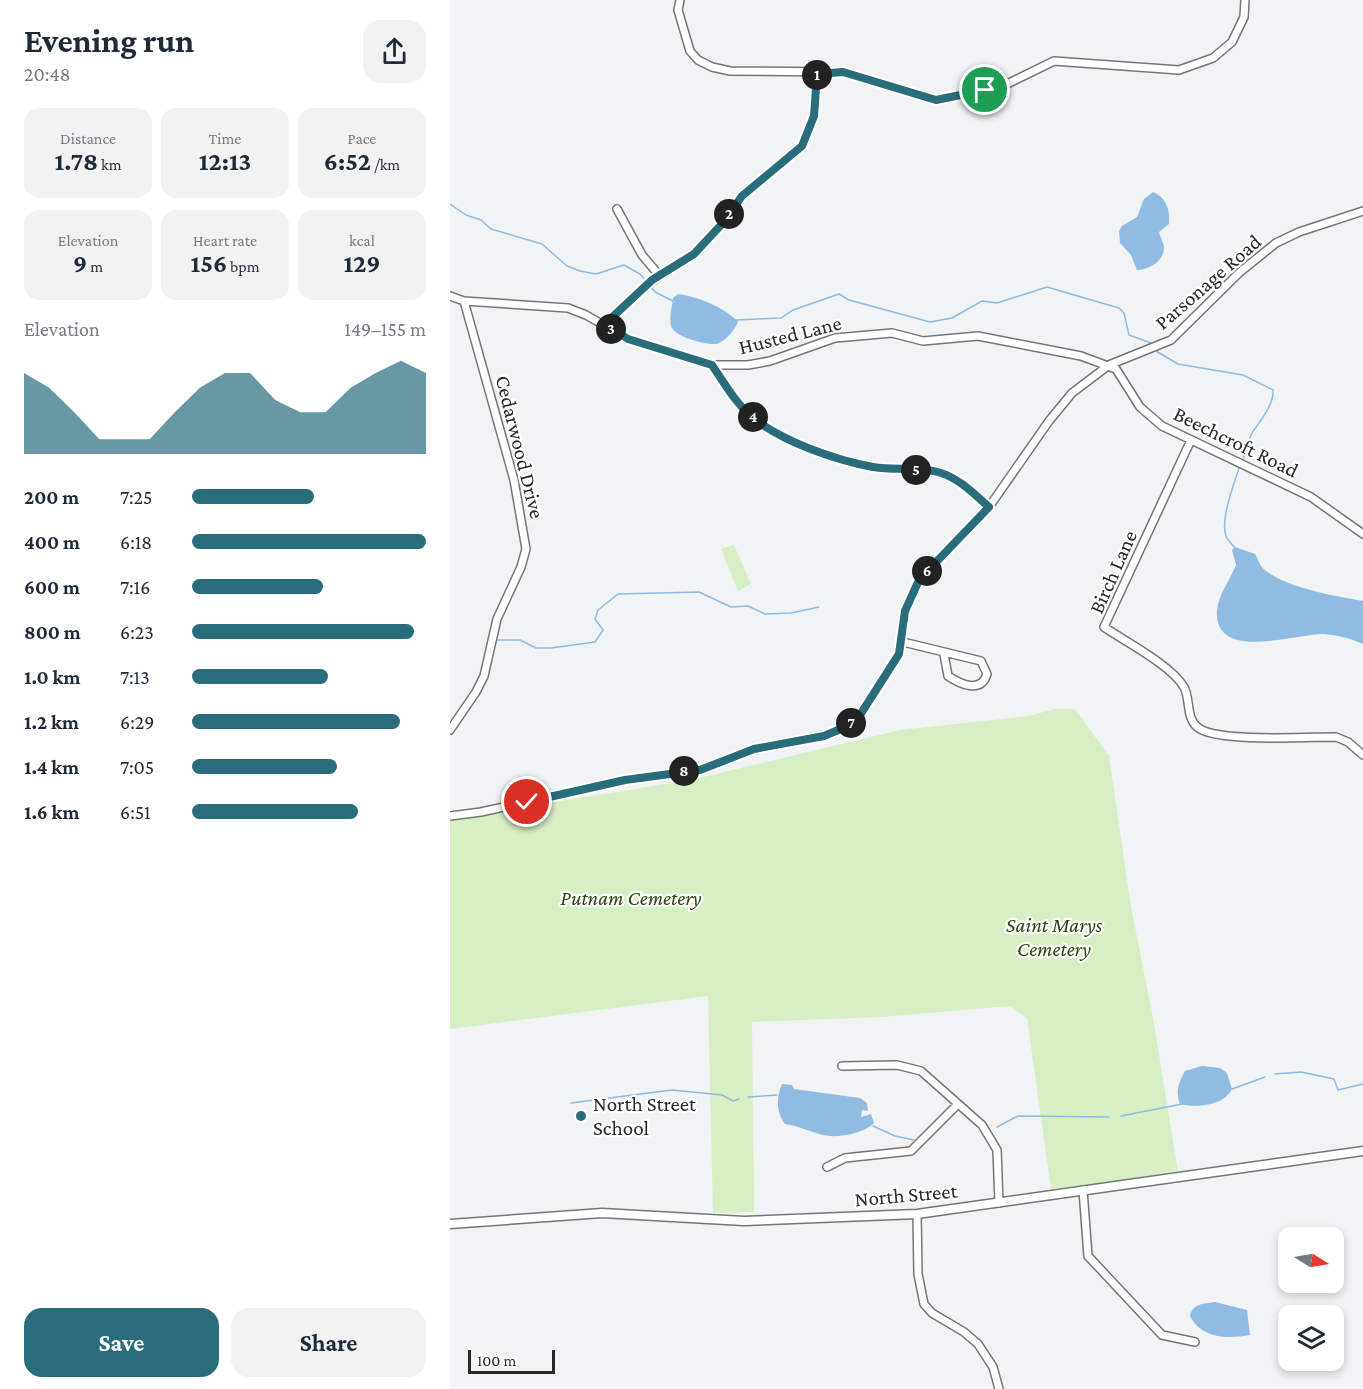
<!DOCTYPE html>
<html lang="en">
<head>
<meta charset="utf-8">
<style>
  :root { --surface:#fff; --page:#f2f2f3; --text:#1f2937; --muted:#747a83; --accent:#296d7d }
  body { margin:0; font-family:"Crimson Pro",serif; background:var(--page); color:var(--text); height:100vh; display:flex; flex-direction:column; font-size:22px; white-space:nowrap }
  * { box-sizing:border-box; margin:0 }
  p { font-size:20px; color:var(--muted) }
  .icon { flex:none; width:33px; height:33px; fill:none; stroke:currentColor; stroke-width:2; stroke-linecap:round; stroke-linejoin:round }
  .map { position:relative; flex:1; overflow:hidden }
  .drawer { display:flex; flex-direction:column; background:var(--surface); width:450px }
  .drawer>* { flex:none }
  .needle { width:39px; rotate:101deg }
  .tools { position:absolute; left:828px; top:1227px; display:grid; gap:12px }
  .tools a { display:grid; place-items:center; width:66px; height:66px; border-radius:12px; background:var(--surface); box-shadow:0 3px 9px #0003; font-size:30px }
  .scale { position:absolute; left:18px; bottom:15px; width:87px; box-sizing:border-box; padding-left:6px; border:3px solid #282829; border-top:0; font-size:16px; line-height:21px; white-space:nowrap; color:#282829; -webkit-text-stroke:4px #fff; paint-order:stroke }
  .pin { position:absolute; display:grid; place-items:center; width:51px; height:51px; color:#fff; margin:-26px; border:3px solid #fff; border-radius:50%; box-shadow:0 2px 6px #0007 }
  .km { position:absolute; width:30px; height:30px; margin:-15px; border-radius:50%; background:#222; color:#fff; font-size:16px; line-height:30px; text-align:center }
  .round { display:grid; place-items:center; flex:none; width:63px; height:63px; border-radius:18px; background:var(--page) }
  .headline { display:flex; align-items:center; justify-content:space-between; height:102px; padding:0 24px }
  h1 { font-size:33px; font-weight:700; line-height:45px }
  .metrics { display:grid; grid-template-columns:repeat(3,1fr); gap:9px; height:102px; padding:6px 24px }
  .metrics div { display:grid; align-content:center; border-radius:15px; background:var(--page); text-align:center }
  .metrics b { font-size:26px; font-weight:700 }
  .metrics small { font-size:16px; font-weight:400 }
  .metrics p { font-size:16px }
  .chart { height:168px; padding:12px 24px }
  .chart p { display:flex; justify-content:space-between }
  .chart svg { width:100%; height:108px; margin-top:6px; fill:var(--accent); opacity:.7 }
  .cta { display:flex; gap:12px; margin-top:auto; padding:12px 24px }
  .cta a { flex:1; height:69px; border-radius:18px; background:var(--accent); color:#fff; font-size:24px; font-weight:700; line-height:69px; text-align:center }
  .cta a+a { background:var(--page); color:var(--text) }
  ul { padding:0 24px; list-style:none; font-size:20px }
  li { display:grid; grid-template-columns:96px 72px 1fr; align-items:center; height:45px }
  li i { height:15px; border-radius:8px; background:var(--accent) }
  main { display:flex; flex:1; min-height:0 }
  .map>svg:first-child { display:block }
  .green { fill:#d8efc3 }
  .water { fill:#90bce4 }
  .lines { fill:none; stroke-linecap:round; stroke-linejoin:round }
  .stream { stroke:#90bce4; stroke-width:1.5 }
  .minor-casing { stroke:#747577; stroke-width:10 }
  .major-casing { stroke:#747577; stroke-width:11 }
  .minor { stroke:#fff; stroke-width:7 }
  .major { stroke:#fff; stroke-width:8 }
  .route-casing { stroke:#fff; stroke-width:12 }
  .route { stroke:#296d7d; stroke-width:8 }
  .poi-dot { fill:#296d7d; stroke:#fff; stroke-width:2 }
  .labels { text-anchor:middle; stroke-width:4.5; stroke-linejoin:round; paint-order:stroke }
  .street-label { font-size:21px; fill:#282829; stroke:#fff }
  .park-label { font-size:21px; font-style:italic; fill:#2f4610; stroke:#fff }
  .poi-label { font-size:21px; fill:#282829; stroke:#fff; text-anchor:start }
</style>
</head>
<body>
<main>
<section class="drawer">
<div class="headline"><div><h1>Evening run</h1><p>20:48</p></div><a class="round"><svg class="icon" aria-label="share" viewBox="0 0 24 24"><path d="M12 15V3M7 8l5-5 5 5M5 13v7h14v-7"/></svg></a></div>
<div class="metrics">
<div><p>Distance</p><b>1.78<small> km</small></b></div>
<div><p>Time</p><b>12:13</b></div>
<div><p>Pace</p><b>6:52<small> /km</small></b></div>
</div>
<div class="metrics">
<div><p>Elevation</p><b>9<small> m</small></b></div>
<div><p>Heart rate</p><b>156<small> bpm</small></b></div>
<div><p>kcal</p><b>129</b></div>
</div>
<div class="chart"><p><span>Elevation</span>149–155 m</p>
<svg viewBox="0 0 160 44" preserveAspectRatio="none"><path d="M0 44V11L10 17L20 27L30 38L40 38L50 38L60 27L70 17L80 11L90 11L100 22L110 27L120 27L130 17L140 11L150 6L160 11V44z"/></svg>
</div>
<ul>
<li><b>200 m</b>7:25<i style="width:52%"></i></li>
<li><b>400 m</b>6:18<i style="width:100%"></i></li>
<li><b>600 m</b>7:16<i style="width:56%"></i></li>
<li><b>800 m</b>6:23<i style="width:95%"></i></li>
<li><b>1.0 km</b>7:13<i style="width:58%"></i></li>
<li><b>1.2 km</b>6:29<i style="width:89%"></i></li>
<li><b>1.4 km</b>7:05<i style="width:62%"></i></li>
<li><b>1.6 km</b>6:51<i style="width:71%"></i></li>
</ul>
<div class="cta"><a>Save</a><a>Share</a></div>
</section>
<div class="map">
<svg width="913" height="1389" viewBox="0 0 913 1389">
  <rect width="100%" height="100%" fill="#f1f3f5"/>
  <path class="green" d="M284,545L301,584L288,591L271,549Z
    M604,709H625L659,756L681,907L703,1018L728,1171L647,1185L601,1189L577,1018L560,1006L432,1017L302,1022L304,1212L263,1213L258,996L0,1029V819L241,780L450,730L579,716Z"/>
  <path class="water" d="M703,192C717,198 720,210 719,224L709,232C710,237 713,242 714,246C715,261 699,270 687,270L681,255L670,243L669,231L672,226L687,217L694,199Z
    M228,294C250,297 272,307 288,321C287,328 274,343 266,344C256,345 224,337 221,326C219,318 222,306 223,298Z
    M785,547L805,554C807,557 809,563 811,566C829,587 887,596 913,601V644C900,638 887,635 873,634C845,634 764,662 767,611C768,595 780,580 786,565L782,550Z
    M752,1066L770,1068L777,1073L782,1089C774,1106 746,1108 730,1104C725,1092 729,1082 735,1071Z
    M332,1084L342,1085L344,1089L410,1098L417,1103L418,1111L412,1110L411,1117L421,1114L424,1123C416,1132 393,1137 380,1136C366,1135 351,1126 335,1124C326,1112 326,1098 332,1084Z
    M765,1302L797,1310L800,1335C778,1339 752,1339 740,1316C743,1303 753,1304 765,1302Z"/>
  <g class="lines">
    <path class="stream" d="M0,204L16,215L31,220L41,229L92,244L117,266L130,271L146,274L174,265L190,274L197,282
      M200,286L205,292L223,301
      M286,320L331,318L343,310L389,294L399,300L480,322L502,318L532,301L547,303L597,287L669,308L674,313L679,335L701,343
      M706,351L728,364L793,375L823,390C824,405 810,421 802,433C798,441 796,452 793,460
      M785,548C783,545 778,541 776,536C770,520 784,484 789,468
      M46,640H70L86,648H101L145,642L153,630L145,619L148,610L168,594L249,592L281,607L298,606L315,614L341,613L369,607
      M825,1074L851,1072L884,1079L888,1090L913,1084
      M782,1089L815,1077
      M298,1097L327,1095
      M121,1103L222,1090L272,1095L283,1101L289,1099
      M671,1116L732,1104
      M423,1126L445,1136L464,1140
      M547,1127L568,1116L659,1117"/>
    <defs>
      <path id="minor" d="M230,0L228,10L240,51L248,60L262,67L280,71L393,72L486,100L549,88L604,61L729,70L763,58L782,42L794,17L795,0
        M167,209L192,255L209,275
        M0,296L14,301L118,308L136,315L178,339L262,365H298L320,361L385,338L442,333L473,341L528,336L631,356L666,369L690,407L712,426L861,497L913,534
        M155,324L202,281L242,255L271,225L292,196L352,146L364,115L367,74
        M262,365C274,383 285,402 301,416C330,441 385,460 423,467C445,471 470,466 491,473C510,479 525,495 539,507
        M741,440L654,627C676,642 721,665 734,687C741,700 735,720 750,729C772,742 857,737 886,737L898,742L913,755
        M453,642L531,661L537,674C531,694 510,684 498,676L494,654
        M0,730L26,692L34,676L47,619L71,567L76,549L64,480L14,301
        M0,816L31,812L175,780L250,770L304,749L384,733L410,715L449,654L455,611L469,580L539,507L599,421L622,393L659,365L721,340L790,272L826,243L849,232L913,211
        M392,1066L447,1065L471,1071L532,1125L547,1150L549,1203
        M377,1167L395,1158L461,1151L507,1105
        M633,1190L638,1256L712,1335L745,1342
        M467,1214L468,1274L474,1304L482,1313L514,1332L528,1344L543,1367L549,1389"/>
      <path id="major" d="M0,1224L152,1213L294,1221L467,1214L913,1151"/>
    </defs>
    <use href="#minor" class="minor-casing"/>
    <use href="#major" class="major-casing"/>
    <use href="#minor" class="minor"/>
    <use href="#major" class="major"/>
  </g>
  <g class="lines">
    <defs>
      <path id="route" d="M77,802L175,780L250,770L304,749L374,736L393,728L410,715L449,654L455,611L469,580L539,507C525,495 510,479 491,473C470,466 445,471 423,467C385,460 330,441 301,416C285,402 274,383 262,365L178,339L155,324L202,280L244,254L271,225L292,196L352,146L364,116L367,74L393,72L486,100L535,90"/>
    </defs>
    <use href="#route" class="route-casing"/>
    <use href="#route" class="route"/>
  </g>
  <circle class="poi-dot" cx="131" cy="1116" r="6"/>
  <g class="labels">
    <g class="street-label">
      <text transform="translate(758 282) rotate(-41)" y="7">Parsonage Road</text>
      <text transform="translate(340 335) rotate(-14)" y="7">Husted Lane</text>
      <text transform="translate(786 442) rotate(26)" y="7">Beechcroft Road</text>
      <text transform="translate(70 447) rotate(76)" y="7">Cedarwood Drive</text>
      <text transform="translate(663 572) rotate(-66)" y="7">Birch Lane</text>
      <text transform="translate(456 1195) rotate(-5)" y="7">North Street</text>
    </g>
    <g class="park-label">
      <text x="181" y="905">Putnam Cemetery</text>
      <text x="604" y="932">Saint Marys<tspan x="604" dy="24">Cemetery</tspan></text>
    </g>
    <g class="poi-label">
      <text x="143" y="1111">North Street<tspan x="143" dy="24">School</tspan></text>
    </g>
  </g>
</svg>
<div class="tools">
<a><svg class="needle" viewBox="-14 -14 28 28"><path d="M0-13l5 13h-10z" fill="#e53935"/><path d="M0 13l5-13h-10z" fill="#747a83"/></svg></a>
<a><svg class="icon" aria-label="layers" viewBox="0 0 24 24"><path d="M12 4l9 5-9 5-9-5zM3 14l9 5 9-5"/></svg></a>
</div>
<div class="scale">100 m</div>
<div class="pin" style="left:535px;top:90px;background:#1e9e55"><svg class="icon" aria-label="arrive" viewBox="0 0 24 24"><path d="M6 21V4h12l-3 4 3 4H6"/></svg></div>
<div class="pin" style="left:77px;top:802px;background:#d93025"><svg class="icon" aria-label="check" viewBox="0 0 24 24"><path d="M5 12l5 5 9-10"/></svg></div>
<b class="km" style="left:367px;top:75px">1</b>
<b class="km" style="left:279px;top:214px">2</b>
<b class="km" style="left:161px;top:329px">3</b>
<b class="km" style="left:303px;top:417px">4</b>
<b class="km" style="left:466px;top:470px">5</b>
<b class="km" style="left:477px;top:571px">6</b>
<b class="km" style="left:401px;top:723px">7</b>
<b class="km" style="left:234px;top:771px">8</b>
</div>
</main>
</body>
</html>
